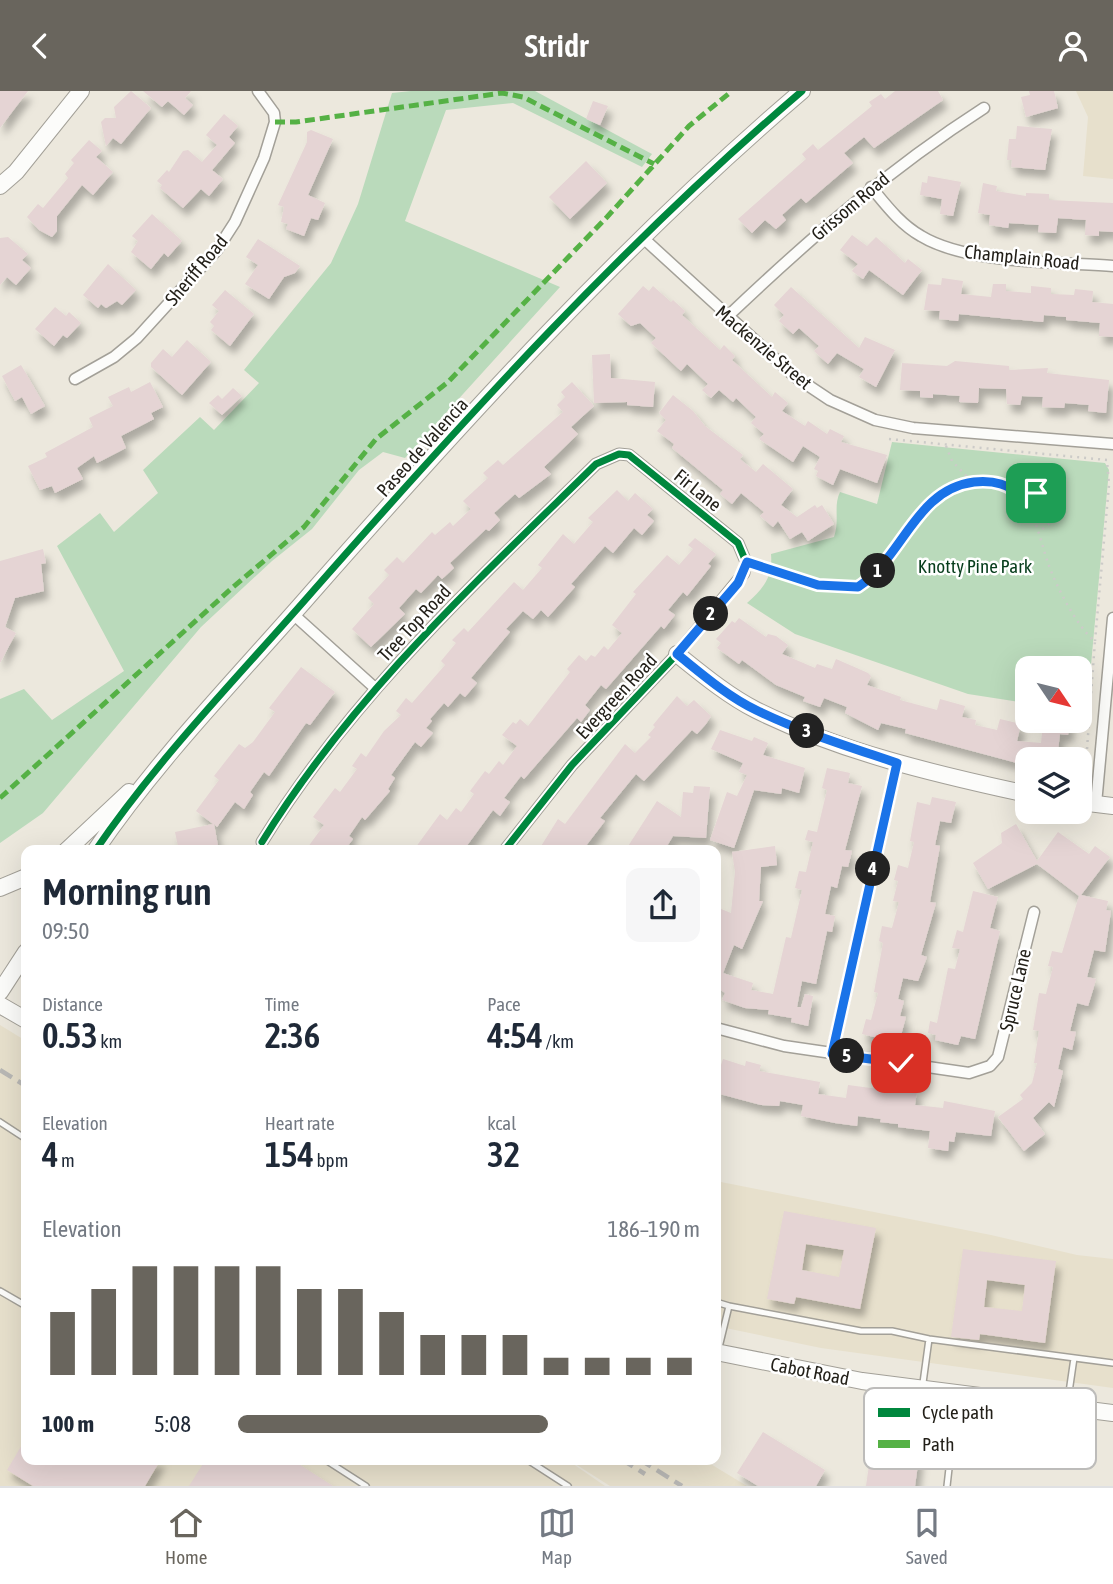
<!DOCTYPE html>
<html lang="en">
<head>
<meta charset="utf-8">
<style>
  :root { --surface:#fff; --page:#f6f6f7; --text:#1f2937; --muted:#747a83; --line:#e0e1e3; --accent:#69655d }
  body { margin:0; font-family:"Asap Condensed",sans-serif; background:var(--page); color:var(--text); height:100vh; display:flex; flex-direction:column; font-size:26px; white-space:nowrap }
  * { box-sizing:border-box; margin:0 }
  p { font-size:23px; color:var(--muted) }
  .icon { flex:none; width:38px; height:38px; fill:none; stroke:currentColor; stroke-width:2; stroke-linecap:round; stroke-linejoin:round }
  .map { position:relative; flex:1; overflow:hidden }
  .side { position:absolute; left:21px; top:754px; width:700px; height:620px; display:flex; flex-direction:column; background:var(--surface); border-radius:14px; box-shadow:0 7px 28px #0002 }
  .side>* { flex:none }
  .needle { width:46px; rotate:125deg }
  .buttons { position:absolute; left:1015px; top:565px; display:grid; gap:14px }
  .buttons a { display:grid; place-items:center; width:77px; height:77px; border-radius:14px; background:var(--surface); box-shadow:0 7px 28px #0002; font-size:35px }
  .pin { position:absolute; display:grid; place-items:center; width:60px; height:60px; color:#fff; margin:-30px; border-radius:14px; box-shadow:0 4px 10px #0006 }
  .km { position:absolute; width:35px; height:35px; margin:-18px; border-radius:50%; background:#222; color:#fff; font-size:19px; line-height:35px; text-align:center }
  .round { display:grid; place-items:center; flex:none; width:74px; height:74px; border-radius:14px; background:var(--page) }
  .overview { display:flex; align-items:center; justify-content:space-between; height:119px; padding:0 21px }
  h1 { font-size:38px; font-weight:600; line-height:52px }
  .stats { display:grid; grid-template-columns:repeat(3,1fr); gap:10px; height:119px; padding:7px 21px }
  .stats div { display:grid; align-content:center }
  .stats b { font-size:35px; font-weight:600 }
  .stats small { font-size:19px; font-weight:400 }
  .stats p { font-size:19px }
  .chart { height:196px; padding:14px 21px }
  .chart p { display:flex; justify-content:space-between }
  .chart svg { width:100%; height:126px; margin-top:7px; stroke:var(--accent); stroke-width:6 }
  ul { padding:0 21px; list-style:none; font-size:23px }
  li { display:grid; grid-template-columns:112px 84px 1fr; align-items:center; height:52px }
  li i { height:18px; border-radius:9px; background:var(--accent) }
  header { display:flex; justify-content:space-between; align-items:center; height:91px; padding:0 21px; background:var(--accent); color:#fff; font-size:32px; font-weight:600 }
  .dock { display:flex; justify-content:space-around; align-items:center; height:98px; border-top:2px solid var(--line); background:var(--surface); font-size:19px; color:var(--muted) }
  .dock a { display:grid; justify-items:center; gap:4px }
  .dock .active { color:var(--accent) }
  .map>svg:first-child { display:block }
  .built { fill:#e7e0cc }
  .green { fill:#badabb }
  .building { fill:#e5d4d4; fill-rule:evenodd; filter:url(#shadow) }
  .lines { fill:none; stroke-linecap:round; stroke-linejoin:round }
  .lane-casing { stroke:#a3a098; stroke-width:8 }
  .street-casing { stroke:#a3a098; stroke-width:13 }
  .secondary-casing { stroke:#a3a098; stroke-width:18 }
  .path { stroke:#cccbc8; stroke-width:2.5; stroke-dasharray:2 5; stroke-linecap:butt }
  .lane { stroke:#fcfcfa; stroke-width:5 }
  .street { stroke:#fcfcfa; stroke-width:10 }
  .secondary { stroke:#fcfcfa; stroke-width:16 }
  .rail { stroke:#b9b8b5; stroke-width:4.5; stroke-dasharray:14 7; stroke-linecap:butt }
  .quiet { stroke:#55b145; stroke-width:5; stroke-dasharray:10 5; stroke-linecap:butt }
  .cycleway-casing { stroke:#fff; stroke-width:11 }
  .cycleway { stroke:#00873e; stroke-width:7 }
  .route-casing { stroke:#fff; stroke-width:14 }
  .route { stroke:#1a73e8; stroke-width:9 }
  .labels { text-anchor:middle; stroke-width:5; stroke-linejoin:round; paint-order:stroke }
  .street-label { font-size:19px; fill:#221f18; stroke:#fff }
  .park-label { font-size:19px; fill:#073d1c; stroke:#fff }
  .key { fill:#fff; stroke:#bdbcba; stroke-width:2 }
  .key-label { font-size:19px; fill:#221f18 }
</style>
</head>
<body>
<header><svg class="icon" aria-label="back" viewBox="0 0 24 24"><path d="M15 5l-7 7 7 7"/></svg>Stridr<svg class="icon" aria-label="person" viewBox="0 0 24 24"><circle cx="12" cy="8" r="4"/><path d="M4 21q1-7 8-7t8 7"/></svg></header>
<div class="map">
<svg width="1113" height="1395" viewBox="0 0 1113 1395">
  <defs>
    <filter id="shadow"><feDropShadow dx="4.5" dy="8" stdDeviation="3.5" flood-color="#0004"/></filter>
  </defs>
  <rect width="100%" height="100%" fill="#ece8dd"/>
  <path class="built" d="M1076,0H1113V88L1083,85L1088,26Z
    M0,934L26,950V1368H566L605,1395H0Z
    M716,1090L991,1144L1077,1164L1113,1168V1297L821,1257L716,1235Z
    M569,1369H704L747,1395H610Z"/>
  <path class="green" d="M411,0H535L652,63L642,76L513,12L446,19L405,130L560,196L405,367L383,361L359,379L312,438L272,470L201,536L43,722L0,752V608L24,598L52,629L124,580L57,455L100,422L114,441L158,402L143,379L200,326L214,339L259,292L244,279L331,172L358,113L392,2Z
    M892,351L1105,372L1109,379L1087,617H1080V578H1027V612L968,603L795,543L747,512C763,498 773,486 771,463L834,446C840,429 833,416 840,401L877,413Z"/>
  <path class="building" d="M0,0H28L0,37Z
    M131,0L151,17L121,53L113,47L106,55L101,31L105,27H116L114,16Z
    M143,0H191L185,7L193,14L184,24L168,10L162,16Z
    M895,0H938L943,9L874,57L864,46L844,62L853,72L806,112L801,107L782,124L786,129L776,138L765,129L752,142L738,128L806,68L802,63L813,53L818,59L872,15L869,11L881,3L885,8Z
    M1029,0H1054L1058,17L1026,26L1021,6L1030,4Z
    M593,10L608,15L600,34L586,28Z
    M224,23L238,35L229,46L235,52L212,79L223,88L209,105L201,98L183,117L160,97L162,94L157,90L167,79L169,81L183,60L188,59L202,71L217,54L206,44Z
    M1017,35L1052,38L1045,79L1011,76L1012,69H1007L1009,48H1016Z
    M311,39L333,48L308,104L325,112L318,129L311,127L304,145L286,138L288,133L281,131L284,116L278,114L307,51V41Z
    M89,49L102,60L96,66L113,81L93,104L82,94L57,125V140L52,146L39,139L27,126L38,113L43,117L68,87L65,83L74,72L71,69Z
    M586,70L607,92L570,128L549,106Z
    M928,85L961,91L953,125L940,123L942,108L920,104L922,91L927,92Z
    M983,92L997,95L996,100L1026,105V102L1049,103V109L1113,112V141L1099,140V145L1085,144L1086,129L1058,127L1056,142L1038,141L1039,134L1009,132L1008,137L989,134L990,124L978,122Z
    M152,123L182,150L168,166L164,162L151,178L131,161L138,150L132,145Z
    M852,144L867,155L876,146L905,172L908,168L922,179L903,204L869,179L863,188L852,180L858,173L840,159Z
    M8,146L28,163L22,169L31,177L16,194L7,186L0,194V147Z
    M258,148L300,175L295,182L284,186L269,208L245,193L258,174L246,166Z
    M108,173L136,199L122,214L117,210L106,217L101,213L98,217L83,204Z
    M942,187L963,190L961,203L991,206L993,193H1006V200L1031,202V195L1051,197V203L1074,204L1075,198L1093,200L1092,211L1113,213V246L1099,245L1100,232L1066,229V226L1044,224L1043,231L959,223L958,230L939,228L940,220L924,219L928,193L941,194Z
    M643,195L649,200L653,195L671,211L673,209L685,220L682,224L720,259L724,254L735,265L732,269L772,306L775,301L788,312L782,320L805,335L808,330L827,343L830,338L844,345L841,351L887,364L877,392L840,378L833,394L816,385L818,380L814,378L820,366L803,355L793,371L759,348L764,343L751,332L756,326L736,307L733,311L719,299L711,307L702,299L708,293L687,273L681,280L651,252L656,247L640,232L631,235L618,223Z
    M791,196L859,257L865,246L895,259L876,296L859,286L864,278L837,262L828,273L814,260L819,255L799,237L793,243L779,230L784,224L774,214Z
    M225,199L254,223L230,255L211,239L214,235L210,231L219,220L212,214Z
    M55,216L66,225L69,221L81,232L67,247L63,244L54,255L35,238Z
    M187,249L211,271L182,304L151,276V272L163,258L172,266Z
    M610,263L611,287L655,291L653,316L627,314V311L594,312L592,264Z
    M955,270L1009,275V279L1048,277L1047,282L1109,289L1106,322L1088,320L1089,314L1065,312L1064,317L1042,316L1043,306L1022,305L1020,314L1007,313L1006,298L979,297L978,312L959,311L960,305L933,303V307L920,306V300L900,299L902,272L947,275Z
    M21,274L45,315L31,323L22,306L15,310L2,285Z
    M150,291L163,316L151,322L154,328L121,345L126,357L97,372L94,365L77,377L83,388L55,402L52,395L40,399L28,375L47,366L45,362L93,336L89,327L113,315L108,306L129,296L131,301Z
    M572,291L594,315L571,336L578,343L544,376L551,383L519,407L515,403L494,422L500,429L489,440L486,438L450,472L454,477L442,488L438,484L421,502L416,498L399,517L405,523L371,556L352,538L374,513L368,507L389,484L384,479L397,466L403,472L432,441L435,444L450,431L453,435L471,418L463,410L488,387L483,382L498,369L503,374L563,321L557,314L565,306L561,301Z
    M233,297L242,305L222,324L209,312L218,304L222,308Z
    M673,304L693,320L705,335L743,364L740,368L756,381L763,373L793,398L781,414L797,426L815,414L817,417L822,414L834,433L808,450L802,441L790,448L778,430L773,436L760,425L764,421L741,402L732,413L720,403L723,399L672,357L674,353L657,340L666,329L659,322Z
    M617,399L628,410L635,402L653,418L647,424L654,430L642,444L634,437L613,462L605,455L571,493L575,496L548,526L541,519L533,528L523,520L506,538L510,541L471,587L477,592L465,606L460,602L448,616L444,612L430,628L432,630L426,637L433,642L421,656L415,651L391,684L395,687L388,698L390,700L365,729L362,726L349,745L353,748L344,760H305L324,734L313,726L335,697L340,701L357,678L352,675L361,662L366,666L384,640L401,624L396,620L406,607L412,612L445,574L441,570L456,552L452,549L464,537L468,541L514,491L523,499L542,477L538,474L563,443L574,453L593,431L588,427Z
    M695,447L716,463L708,473L711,475L687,505L683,501L668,519L675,524L664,538L661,535L606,598L601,594L585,614L590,619L581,631L577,627L524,688L521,685L504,707L510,711L500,725L493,719L463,760H413L440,723L447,729L456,717L461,721L474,703L470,700L485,680L489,683L499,670L503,674L517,655L502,644L513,631L516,633L520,628L528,635L570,581L567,578L579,564L586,570L591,564L595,566L604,555L608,559L622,542L612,534L636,503L633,501L667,464L679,474L693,458L688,454Z
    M43,458L46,472L41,473L44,500L15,507L5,536L16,542L0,572V470Z
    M739,527L766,546L768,543L776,545L788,554L782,563L815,577L817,573L832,578L836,568L868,582L871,585L867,594L901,606L900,609L937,619L940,608L965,615L962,626L976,629L975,634L997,639L1000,628L1021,633L1017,650L1041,652L1043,632L1049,630H1070L1068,644L1060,643L1057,668H1018L1017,672L905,642L906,638L881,632L878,639L845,622L847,616L824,607L820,616L803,610L805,606L776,594L742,569L739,573L717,557L721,552L716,548L732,530L735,532Z
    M301,576L335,601L310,634L306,632L269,685L264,681L250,701L253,704L244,718L235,711L217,736L214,733L219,760H179L175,741L213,733L196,720L219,689L214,685L239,653L245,657L253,651L275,621L269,617Z
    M677,605L687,615L694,609L711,625L706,633L697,643L692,639L644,690L636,683L600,727L605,730L582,760H538L558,728L565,733L625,653L635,662L651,646L648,644L655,636L653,634Z
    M720,639L752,650L754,646L768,652L763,664L805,677L799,702L782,697L781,703L754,699L734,757L710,749L727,701L737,705L747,684L739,681L743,672L711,658Z
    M827,677L850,682L848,692L862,695L845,759L852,760L848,776L842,775L837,797L831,795L825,823L835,825L832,841L827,840L816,893L802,890L797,916H801L805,903L813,905L808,935L791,931L792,927L768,923L769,919L745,917L722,909L725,902L718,897L716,899V816L731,822L735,781L732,761L775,755L777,774L761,776L759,810H763L742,858L734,854L723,882L753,892L751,899L773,903L786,846L791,847L802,799L795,797L799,780L806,781L813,751L805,749L808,739L817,741L827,699L822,697Z
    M694,695L710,696L706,747L673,745L664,760H625L657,710L681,726L683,701L693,702Z
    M932,706L956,711L951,732L940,730L935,754L940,755L930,811L936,812L921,864L927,866L918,890L903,887L898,908L904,910L900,925L906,926L900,948L879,943L878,947L862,943L866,928L871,929L878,902L874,901L883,852L879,850L882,835L892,837L899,811L893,810L898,790L894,789L898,774L908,777L914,751L910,750L917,711L930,714Z
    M1016,733L1037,770L1058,741L1089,763L1095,755L1110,766L1081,804L1108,810L1106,819L1111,820L1105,861L1094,859L1087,886L1096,888L1093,899L1088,915L1077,912L1070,940L1076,941L1072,959L1063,956L1058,978L1063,980L1054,1016L1049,1011L1033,1027L1045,1043L1024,1060L998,1026L1023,1008L1020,1004L1032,992L1037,972H1034L1039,940L1033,939L1039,902L1046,903L1053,876L1048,875L1052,860L1062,862L1079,805L1037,773L988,798L973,772L1002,752L1001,742Z
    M973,800L998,806L990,837L1000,840L975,948L961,945L958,954L935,949L936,944L928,942L930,930L937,932L948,877L955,878L960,858L952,857L957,839L963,841Z
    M723,968L745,975L746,970L761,974L759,980L820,991L818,1003L846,1007L848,994L901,1001L902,998L917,1000L915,1014L943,1017L944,1010L995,1020L991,1045L956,1041L954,1051L949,1050L948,1060L928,1057L930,1040L898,1036V1033L880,1031L881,1028L858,1025L857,1035L835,1032L801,1025L803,1014L780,1010L779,1015L761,1014L716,1002V972L721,974Z
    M784,1120L876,1137L860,1218L796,1206L794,1213L767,1208ZM806,1153L844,1159L839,1186L802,1179Z
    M963,1158L1056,1170L1045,1252L980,1243L979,1249L951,1246ZM987,1189L1025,1194L1022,1220L984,1216Z
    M763,1341L825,1379L816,1395H758L737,1382Z
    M26,1347V1368H161L145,1395H33L7,1379Z
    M871,1360L919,1366L915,1395H866Z
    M206,1368H291L333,1395H189Z"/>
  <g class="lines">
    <defs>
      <path id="lane" d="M0,1031L26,1048
        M0,1200L26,1215
        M716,1211L729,1215
        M929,1248L916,1343L952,1351L947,1395
        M716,1269L729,1215L861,1240H892L929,1248L1113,1272
        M1067,1315L1074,1267
        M324,1368L366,1395
        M526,1368L568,1395"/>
      <path id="street" d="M871,96C886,114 900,133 921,145C967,173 1058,171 1113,175
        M642,146L794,285L830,309L875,329L913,337L1113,353
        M727,226C808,149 889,78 984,17
        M75,288L114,266L137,247L217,159L235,131L264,67L275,31L274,22L258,0
        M293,523L375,597
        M1096,713L1113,527
        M262,751C351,606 476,491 596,373L619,363L629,364L738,452L746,471L744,482L677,563L572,674L504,760
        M716,937L784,955L969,982L990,975L998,966L1034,821
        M832,963L897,672"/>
      <path id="secondary" d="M0,95L16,81L81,0
        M677,563C702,583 727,604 756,619C841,661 935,683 1027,703
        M1080,711L1113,715
        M66,760L129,701
        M95,760C159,666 239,585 313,500C467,325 625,151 802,0
        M0,797L26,786
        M0,901L26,861
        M0,914L26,929
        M716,1261L862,1290L1113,1322"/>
    </defs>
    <use href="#lane" class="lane-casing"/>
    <use href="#street" class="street-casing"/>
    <use href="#secondary" class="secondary-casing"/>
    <path class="path" d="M889,348L1107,369L1109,394L1095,550
      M946,355L952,370L972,391
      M1024,407L1036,402L1049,420
      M1035,426L1049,420L1050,432L1039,441
      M756,474L818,494L858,496C896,470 908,419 949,398C960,392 973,390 985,390C1032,391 1036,438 1048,472C1055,493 1078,538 1095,550L1087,658L1080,691"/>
    <use href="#lane" class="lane"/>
    <use href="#street" class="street"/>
    <use href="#secondary" class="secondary"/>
    <path class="rail" d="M0,979L26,995
      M621,1368L645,1383
      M639,1368L682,1395"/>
    <path class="quiet" d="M275,31H296L502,2L523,6L654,73
      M0,707L232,497L304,436L376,348L448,291L607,126L689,35L732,0"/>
    <defs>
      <path id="cycleway" d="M262,751C351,606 476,491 596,373L619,363L629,364L738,452L746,471L744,482L677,563L572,674L504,760
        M95,760C159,666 239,585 313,500C467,325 625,151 802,0"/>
    </defs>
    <use href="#cycleway" class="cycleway-casing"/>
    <use href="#cycleway" class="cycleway"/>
  </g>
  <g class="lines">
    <defs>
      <path id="route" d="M901,972L832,963L897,672C850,656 801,641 756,619C727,605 702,583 677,563L738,492L747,471L818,494L858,496C903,466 916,398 974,391C994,389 1009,393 1023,407L1036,402"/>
    </defs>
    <use href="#route" class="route-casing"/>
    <use href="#route" class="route"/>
  </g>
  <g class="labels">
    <g class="street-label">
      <text transform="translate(850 115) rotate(-40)" y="7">Grissom Road</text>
      <text transform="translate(1022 166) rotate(6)" y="7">Champlain Road</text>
      <text transform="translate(196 179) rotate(-50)" y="7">Sheriff Road</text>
      <text transform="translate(764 256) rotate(40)" y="7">Mackenzie Street</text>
      <text transform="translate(422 356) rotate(-48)" y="7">Paseo de Valencia</text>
      <text transform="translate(698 399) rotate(39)" y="7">Fir Lane</text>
      <text transform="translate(414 532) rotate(-47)" y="7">Tree Top Road</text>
      <text transform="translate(616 605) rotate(-47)" y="7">Evergreen Road</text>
      <text transform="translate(1015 899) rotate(-77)" y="7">Spruce Lane</text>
      <text transform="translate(810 1280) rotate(11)" y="7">Cabot Road</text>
    </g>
    <g class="park-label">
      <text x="975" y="482">Knotty Pine Park</text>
    </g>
  </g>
  <rect x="864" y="1297" width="232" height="81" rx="10" class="key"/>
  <rect x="878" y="1317" width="32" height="9" fill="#00873e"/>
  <rect x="878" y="1349" width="32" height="8" fill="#55b145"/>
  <g class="key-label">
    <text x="922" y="1328">Cycle path</text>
    <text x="922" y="1360">Path</text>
  </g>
</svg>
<div class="buttons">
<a><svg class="needle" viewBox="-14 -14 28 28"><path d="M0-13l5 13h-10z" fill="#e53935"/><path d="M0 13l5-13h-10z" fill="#747a83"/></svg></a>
<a><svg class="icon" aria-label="layers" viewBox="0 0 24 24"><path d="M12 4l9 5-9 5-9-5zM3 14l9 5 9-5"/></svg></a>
</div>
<div class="pin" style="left:1036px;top:402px;background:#1e9e55"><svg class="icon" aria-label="arrive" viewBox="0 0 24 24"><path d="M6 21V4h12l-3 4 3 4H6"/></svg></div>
<div class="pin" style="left:901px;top:972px;background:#d93025"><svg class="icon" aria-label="check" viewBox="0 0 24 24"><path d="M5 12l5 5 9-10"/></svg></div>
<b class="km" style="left:878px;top:480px">1</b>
<b class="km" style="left:711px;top:523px">2</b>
<b class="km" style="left:807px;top:640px">3</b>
<b class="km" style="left:873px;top:778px">4</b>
<b class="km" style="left:847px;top:965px">5</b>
<section class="side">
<div class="overview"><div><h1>Morning run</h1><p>09:50</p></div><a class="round"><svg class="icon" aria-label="share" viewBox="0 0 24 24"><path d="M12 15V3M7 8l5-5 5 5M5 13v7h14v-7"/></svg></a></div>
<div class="stats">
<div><p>Distance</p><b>0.53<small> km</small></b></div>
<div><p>Time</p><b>2:36</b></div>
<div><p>Pace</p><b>4:54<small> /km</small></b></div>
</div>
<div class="stats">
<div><p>Elevation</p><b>4<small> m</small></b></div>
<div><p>Heart rate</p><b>154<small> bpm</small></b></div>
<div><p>kcal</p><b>32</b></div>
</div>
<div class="chart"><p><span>Elevation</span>186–190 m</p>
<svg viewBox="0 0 160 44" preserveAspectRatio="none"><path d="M5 44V22M15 44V14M25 44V6M35 44V6M45 44V6M55 44V6M65 44V14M75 44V14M85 44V22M95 44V30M105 44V30M115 44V30M125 44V38M135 44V38M145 44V38M155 44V38"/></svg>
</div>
<ul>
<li><b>100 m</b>5:08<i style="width:67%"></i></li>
</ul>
</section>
</div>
<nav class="dock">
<a class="active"><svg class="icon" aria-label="home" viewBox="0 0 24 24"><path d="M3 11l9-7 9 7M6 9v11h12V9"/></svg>Home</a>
<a><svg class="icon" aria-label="map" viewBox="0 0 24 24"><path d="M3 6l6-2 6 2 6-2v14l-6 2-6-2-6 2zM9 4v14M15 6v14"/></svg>Map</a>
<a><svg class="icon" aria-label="saved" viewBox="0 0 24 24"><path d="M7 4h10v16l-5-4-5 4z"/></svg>Saved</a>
</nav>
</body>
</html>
